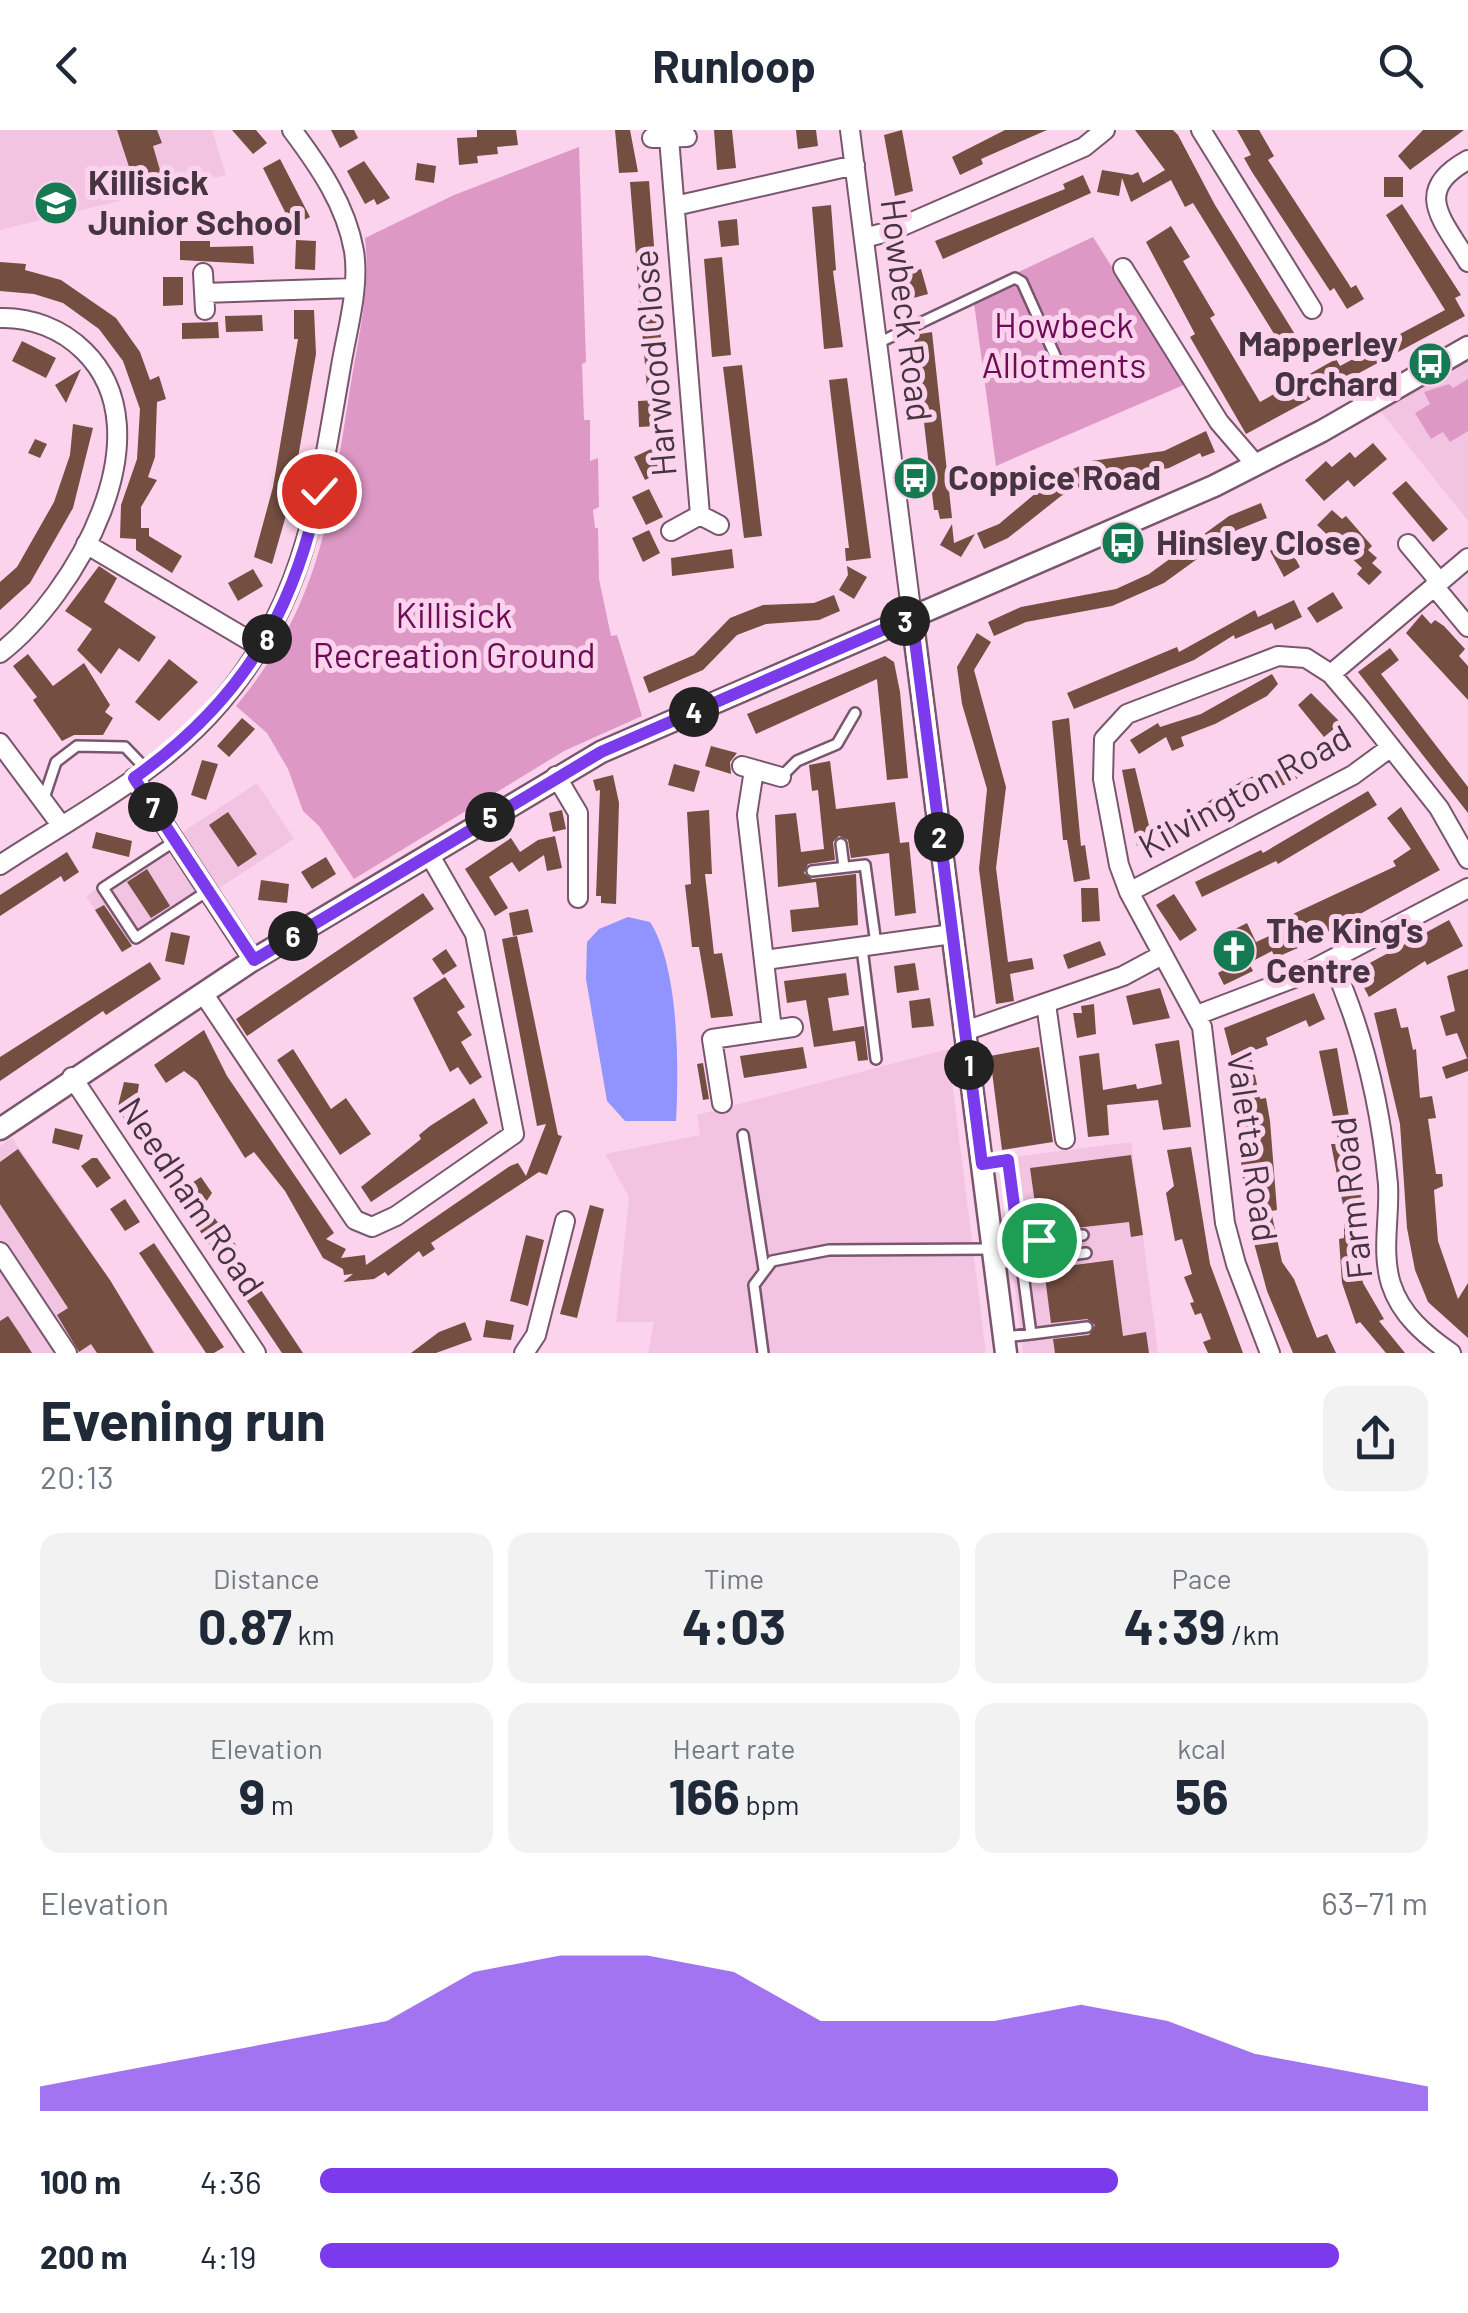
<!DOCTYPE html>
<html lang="en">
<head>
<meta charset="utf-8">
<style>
  :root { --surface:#fff; --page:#f2f2f3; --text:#1f2937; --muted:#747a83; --accent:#7c3aed }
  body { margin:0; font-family:Barlow,sans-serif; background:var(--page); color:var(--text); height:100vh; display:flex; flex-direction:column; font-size:38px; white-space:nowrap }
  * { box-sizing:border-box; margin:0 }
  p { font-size:32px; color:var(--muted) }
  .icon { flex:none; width:55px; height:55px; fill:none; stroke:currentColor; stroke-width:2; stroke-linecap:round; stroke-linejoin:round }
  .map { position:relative; height:1223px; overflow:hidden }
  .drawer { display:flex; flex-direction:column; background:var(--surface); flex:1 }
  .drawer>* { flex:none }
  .pin { position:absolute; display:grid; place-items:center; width:85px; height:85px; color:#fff; margin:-42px; border:5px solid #fff; border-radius:50%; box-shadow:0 2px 10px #0007 }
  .km { position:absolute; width:50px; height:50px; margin:-25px; border-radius:50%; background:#222; color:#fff; font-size:28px; line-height:50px; text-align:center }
  .round { display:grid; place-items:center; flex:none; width:105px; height:105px; border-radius:20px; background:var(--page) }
  .headline { display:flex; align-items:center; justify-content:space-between; height:170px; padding:0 40px }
  h1 { font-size:55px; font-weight:700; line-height:75px }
  .figures { display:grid; grid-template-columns:repeat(3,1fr); gap:15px; height:170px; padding:10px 40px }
  .figures div { display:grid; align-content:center; border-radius:20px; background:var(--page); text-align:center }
  .figures b { font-size:50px; font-weight:700 }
  .figures small { font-size:28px; font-weight:400 }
  .figures p { font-size:28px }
  .chart { height:280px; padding:20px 40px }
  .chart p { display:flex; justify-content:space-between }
  .chart svg { width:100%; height:180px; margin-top:10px; fill:var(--accent); opacity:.7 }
  ul { padding:0 40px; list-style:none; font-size:32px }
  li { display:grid; grid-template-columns:160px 120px 1fr; align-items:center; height:75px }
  li i { height:25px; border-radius:12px; background:var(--accent) }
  header { display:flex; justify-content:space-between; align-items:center; height:130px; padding:0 40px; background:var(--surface); font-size:45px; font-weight:700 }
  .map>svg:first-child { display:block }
  .built { fill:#f3c4e2 }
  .green { fill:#de98c6 }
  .water { fill:#9194ff }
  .building { fill:#744e40 }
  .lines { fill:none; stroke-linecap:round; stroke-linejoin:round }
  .service-casing { stroke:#79566d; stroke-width:14 }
  .minor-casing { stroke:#79566d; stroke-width:22 }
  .tertiary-casing { stroke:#79566d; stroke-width:25 }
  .service { stroke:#fff; stroke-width:9 }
  .minor { stroke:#fff; stroke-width:18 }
  .tertiary { stroke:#fff; stroke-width:20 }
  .route-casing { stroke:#fff; stroke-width:20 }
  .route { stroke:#7c3aed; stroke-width:12 }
  .labels { text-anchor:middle; stroke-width:10; stroke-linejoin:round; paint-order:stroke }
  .poi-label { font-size:35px; font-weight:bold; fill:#463540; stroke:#fcd3ed; text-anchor:start }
  .street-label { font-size:35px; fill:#463540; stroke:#fcd3ed }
  .park-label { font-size:35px; fill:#6c0b56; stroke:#fcd3ed }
</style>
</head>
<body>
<header><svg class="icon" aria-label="back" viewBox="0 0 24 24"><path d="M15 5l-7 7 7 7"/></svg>Runloop<svg class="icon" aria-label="search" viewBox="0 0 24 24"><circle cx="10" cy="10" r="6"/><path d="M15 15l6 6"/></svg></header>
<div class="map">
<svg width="1468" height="1223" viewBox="0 0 1468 1223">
  <rect width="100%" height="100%" fill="#fcd3ed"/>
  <path class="built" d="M0,0H212L226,45L0,100Z
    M1468,227V391L1378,278Z
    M257,653L294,709L122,822L86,766Z
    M948,919L986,1223H648L654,1192H616L629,1067L605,1024L700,1005L697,985Z
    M12,1008L68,1087L156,1223H0V1016Z
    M1131,1012L1158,1223H1023L999,1029Z"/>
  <path class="green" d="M579,17L586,232L582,234L584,290H590V331L598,328L599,377L593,380L595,398H598L599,449L611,506L617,505L642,586L564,621L354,749L319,696L303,681L288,639L267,603L236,576C321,474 330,384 350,259C358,208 371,159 365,108L454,65Z
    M1093,107L1186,254L996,336L974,173L894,210L893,201Z
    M1468,249V301L1450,312L1443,302L1431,309L1415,283L1430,274L1424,262L1449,254L1453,258Z"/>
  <path class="water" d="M628,787L650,792C679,837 679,937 676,991H625L607,971L586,849L587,812L599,799Z"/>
  <path class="building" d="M117,0H157L162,13L153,16L162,47L135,55Z
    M232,0H256L267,13L253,24Z
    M331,0H354L358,8L340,18Z
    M477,0H516L518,15L497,17L498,24L477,26L478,33L459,35L457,8L477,7Z
    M615,0H630L638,42L619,43Z
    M714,0H732L736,38L717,40Z
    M796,0H816L818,16L798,19Z
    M902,0L913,61L895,66L884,5Z
    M1005,0H1047L981,29L983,34L960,45L952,27Z
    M1135,0H1173L1178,5L1215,75L1301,214L1286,223L1193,73L1185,77L1171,50L1131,72L1122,48L1119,66L1097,62L1102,40L1132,45L1138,42L1143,53L1165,40Z
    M1237,0H1259L1274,26L1268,30L1348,153L1351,158L1356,155L1364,169L1347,179L1334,158L1330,161L1252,42L1244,28L1251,25Z
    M1423,0H1464L1410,40L1398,26Z
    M280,29L310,87L292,96L263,38Z
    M364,31L390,68L377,75L374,69L365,74L347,41Z
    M417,33L436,36L434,53L415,50Z
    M1083,45L1091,63L943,129L935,111L1065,59L1063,54Z
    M1384,47H1403V67H1384Z
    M649,51L665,258L647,259L630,52Z
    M1402,74L1461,165L1455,168L1465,186L1246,304L1190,207L1195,204L1146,112L1171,96L1190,127L1183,131L1215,185L1210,188L1260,272L1336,229L1340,236L1445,180L1386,85Z
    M831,75L836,140L833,141L843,217L824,219L812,77Z
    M737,89L739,115L721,117L718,91Z
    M296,110L316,111L315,140L295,139Z
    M180,111H210V117L253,116L254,134L180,130Z
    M722,127L731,225L712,227L704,129Z
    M0,132L26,134L25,140L61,150L116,188L140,222L150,250L159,246L166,269L157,272L155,327L148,347L157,350L141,377V398H149V406L182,426L172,443L136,420V409L120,408L121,375L137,329L140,279L123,231L99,199L63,173L34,164L0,161Z
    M921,139L928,164L910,169L903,144Z
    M163,147H183V175L163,176Z
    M294,180H314L316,224L291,368L272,434L254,427L273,357L298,209H294Z
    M262,185L263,201L226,202L225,186Z
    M218,192L219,208L182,209V193Z
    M932,202L952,388L940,389L938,380H934L914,205Z
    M22,211L56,228L46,248L12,231Z
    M742,235L762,406L744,408L723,237Z
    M81,239L66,273L55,255Z
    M847,248L871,428L846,431L845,418H849L829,250Z
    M656,270L658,296L639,297L638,271Z
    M73,294L93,298L73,378L30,453L0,480V452L17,437L54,372L70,325Z
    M1206,301L1215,322L1202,327L1200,323L1169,338L1088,353L1061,366L1008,408L984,419L977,403L999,394L1055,347L1091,331L1164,321Z
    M35,309L47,314L40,328L28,323Z
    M1373,313L1387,329L1354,357L1348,350L1324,371L1305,350L1326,331L1332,337L1350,322L1355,328Z
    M651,319L662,342L645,350L634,327Z
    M1406,351L1448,399L1433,412L1392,363Z
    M649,359L663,387L646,395L632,367Z
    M1261,373L1267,388L1237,400L1164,453L1112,476L1026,492L994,506L988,492L1021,477L1116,459L1149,444L1229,386Z
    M1332,380L1342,389L1346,386L1372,416L1368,420L1377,428L1372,433L1382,442L1369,455L1357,444L1362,438L1317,395Z
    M952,394L954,413L975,404L961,427L940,415Z
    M649,400L660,423L643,432L632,408Z
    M1286,411L1300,437L1284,447L1270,421Z
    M732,419L734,438L672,446L671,428Z
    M99,436L117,448L104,472L156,507L139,532L119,518L101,544L77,520L92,499L65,481Z
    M847,436L867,447L854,469L839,460L848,445Z
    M253,439L263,456L238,471L228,453Z
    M1333,462L1343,478L1317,493L1307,478Z
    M834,465L840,481L819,490L766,494L737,505L703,540L649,563L643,547L694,525L730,488L763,475L814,473Z
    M1294,470L1302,487L1275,500L1272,493L1235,509L1234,505L1194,530L1074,579L1067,563L1177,517L1179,522L1255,480L1258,487Z
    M1422,484L1431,494L1435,490L1444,496L1465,519L1459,526L1468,536V570L1406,503Z
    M977,503L991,512L974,540L1006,657L996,738L1008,832L1032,828L1034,839L1010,844L1014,871L996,874L979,739L987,659L962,574L957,537Z
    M1390,518L1399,530L1381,544L1468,657V683L1358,542Z
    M28,524L53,556L84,533L110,575L105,582L113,588L103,605H74L62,611L33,570L37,567L13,536Z
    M885,526L894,532L900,562L908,648L887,650L877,549L756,604L747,584Z
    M169,529L198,552L159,591L135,572Z
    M1272,544L1278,554L1267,566L1215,594L1181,607L1184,616L1172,621L1166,607L1139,624L1130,610L1158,593L1160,597L1201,584Z
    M1311,563L1341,593L1324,607L1298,575Z
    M242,588L255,599L229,627L217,616Z
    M1069,588L1081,716L1085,715L1090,749L1074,752L1067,710H1063L1052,591Z
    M711,616L737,623L730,632L731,644L705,636Z
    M1305,619L1316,634L1292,652L1252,667L1219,688L1216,684L1183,707L1173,693L1242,651L1271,639L1273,643Z
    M202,630L218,634L206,670L191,665Z
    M830,631L836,679L895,672L900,713L909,712L916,783L895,786L889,723L851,728L848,710L839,706L833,712L835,730L808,734L804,743L812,749L856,744L858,795L792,802L790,780L819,777L816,752L778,757L775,685L796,683L801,722L824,719L818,660L812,661L809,635Z
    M674,634L700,641L694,662L668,655Z
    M1135,638L1153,712L1137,716L1122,640Z
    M613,645L619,673L616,774L601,773V766H596L600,660L596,661L593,650Z
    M1368,661L1377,675L1278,734L1276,731L1202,767L1195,752L1261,720L1263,723Z
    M1401,677L1440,740L1300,817L1275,828L1272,821L1249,833L1253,841L1224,855L1218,843L1235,833L1221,806L1247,793L1256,812L1289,797L1285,789L1295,783L1396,736L1393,731L1411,719L1387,688Z
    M562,680L566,699L553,702L549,683Z
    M709,680L712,744H705L710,788L714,824L722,823L733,886L711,888L699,817H692L685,755L691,754L687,682Z
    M228,682L257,724L238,737L209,695Z
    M96,702L132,711L129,727L92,718Z
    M555,706L562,738L547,741L544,725L519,742L512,732L489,747L508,778L495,786L465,739L511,708L520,722L538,710Z
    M67,722L79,742L64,752L61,746L0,786V765Z
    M326,727L336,744L312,759L301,742Z
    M147,739L170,776L151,788L127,752Z
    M261,750L289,754L287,773L258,770Z
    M1081,758H1098L1100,791L1082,792Z
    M423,763L434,779L247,906L236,889Z
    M1174,764L1197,800L1180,811L1156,775Z
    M104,775L132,816L122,822L95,780Z
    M528,779L533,802L513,806L509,783Z
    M1449,790L1463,816L1427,835L1425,831L1369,867L1355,841Z
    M171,802L190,806L184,835L165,831Z
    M517,806L558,1005L562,1006L547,1045L539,1042L431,1113L435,1119L423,1127L419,1121L388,1146L385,1142L374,1149L343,1152L353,1144L344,1145L343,1139L323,1128L285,1061L254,1022L245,1028L197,951L184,941L166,953L154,935L204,900L227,946L334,1103L326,1109L346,1119L341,1128L365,1125L366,1135L510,1036L518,1033L526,1046L546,994L537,996L502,809Z
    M1100,811L1106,825L1068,839L1063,825Z
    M446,819L457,836L443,845L432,829Z
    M150,832L161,849L106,885L103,881L0,951V927Z
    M915,833L919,860L897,863L894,836Z
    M1468,839V928H1467L1457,903L1446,906L1440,886L1455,881L1447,846Z
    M846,843L849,865L828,868L833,901L864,896L868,930L858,931L855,911L814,917L806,870L787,873L784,851Z
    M445,847L465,877L457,882L472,905L461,912L482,947L470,955L458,937L450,942L413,868Z
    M1160,858L1170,888L1133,895L1126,866Z
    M1314,863L1325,889L1309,897L1306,890L1266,908L1268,915L1250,922L1260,969L1266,968L1270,991L1277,1080L1271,1081L1282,1132L1294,1149L1317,1208L1327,1204L1336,1223H1293L1267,1161L1248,1091L1230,940L1235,939L1224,898Z
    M930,868L934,896L912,898L909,871Z
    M1094,874L1096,904L1077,908L1073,883H1082L1081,876Z
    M1396,878L1401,898L1408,897L1413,920L1416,919L1420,968L1432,966L1436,988L1428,989L1436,1044H1442L1443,1056L1434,1060L1438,1111L1458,1169L1468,1153V1208L1428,1172L1415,1140L1407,1098L1400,994L1374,883Z
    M1179,910L1191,997L1163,1000L1158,970L1107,975L1109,1005L1088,1007L1079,926L1099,923L1103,960L1136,954L1137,959L1162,954L1155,914Z
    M803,917L807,938L744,948L740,926Z
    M1039,917L1053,1012L1002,1020L990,926Z
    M1337,918L1359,1043L1362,1074H1356V1096L1363,1153L1384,1189L1379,1191L1405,1223H1386L1360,1192L1356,1194L1342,1153L1339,1109L1344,1108V1080L1331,1014H1339L1319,921Z
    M293,919L331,979L346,968L371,1004L340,1025L277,930Z
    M1468,928V941L1446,949L1442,937Z
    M703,933L709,969L703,970L697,934Z
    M124,952L139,954L136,974L190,1054L201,1047L212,1063L204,1075L236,1115L239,1127L303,1223H282L121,984L118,976Z
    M474,968L488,993L371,1072L361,1057L421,1009L419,1005L430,996Z
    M55,998L83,1005L79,1020L52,1013Z
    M1191,1017L1210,1134L1243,1223H1208L1203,1212L1211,1209L1201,1183L1195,1185L1190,1173L1194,1172L1184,1147L1192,1144L1182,1109L1175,1111L1166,1063L1174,1056L1167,1020Z
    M18,1019L110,1150L154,1223H97L91,1214L79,1222L57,1185L68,1178L0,1074V1032Z
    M1131,1025L1143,1105L1131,1107L1129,1092L1039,1102L1030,1038Z
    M92,1028H97L111,1048L97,1058L81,1036Z
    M125,1069L140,1092L125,1101L110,1079Z
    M590,1075L604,1079L577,1188L560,1184Z
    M526,1105L544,1110L528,1176L510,1171Z
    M154,1113L224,1217L214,1223H206L139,1123Z
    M1113,1130L1123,1206L1146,1202L1149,1223H1055L1053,1209L1089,1205L1095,1195L1087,1189L1051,1193L1044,1139Z
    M8,1186L20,1204L32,1223H0V1191Z
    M486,1190L514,1195L511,1210L483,1207Z
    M465,1192L472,1210L436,1223H411L439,1202Z"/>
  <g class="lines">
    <defs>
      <path id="service" d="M878,213L1015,148L1022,152L1057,230
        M781,647L797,631L837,614L855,583
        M43,671L56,632L77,616L125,617L146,639
        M175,711L103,758L136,808L209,760
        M841,714L844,737
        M812,741L865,735L876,814
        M862,818L876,929
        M743,1005L764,1139
        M982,1033L1008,1030L1031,1204L1004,1207
        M1019,1113L1083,1105
        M997,1134L1086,1123
        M1031,1204L1087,1197
        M763,1223L754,1155L772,1131L829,1120L992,1119"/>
      <path id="minor" d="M850,0L912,487
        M1201,0L1312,179
        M652,8L687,7
        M669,8L700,385
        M1468,30C1411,61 1443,90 1468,132
        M675,76L855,35
        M864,108L891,101L1084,17L1105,0
        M1123,138L1219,292L1256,335
        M203,143L205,180
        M204,163L354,158
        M0,188C31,187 62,199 84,221C168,303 75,465 0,523
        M671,401L700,385L719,395
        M86,414L262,518
        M1408,414L1439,451
        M1434,456L1468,497
        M1331,544L1468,428
        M0,613L61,695
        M742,636L781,647
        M754,640L747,685L772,900
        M556,646L578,683V768
        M134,648L253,830
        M0,735C74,686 162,642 220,573C306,472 318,367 340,242C346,203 360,160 354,121C346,75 319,36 292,0
        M1129,762L1353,645L1391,617
        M765,830L952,804
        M1331,830C1363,900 1381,978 1388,1054C1390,1087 1381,1122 1391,1154C1401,1185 1425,1205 1451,1223
        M203,863L355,1090L372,1097L396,1086L514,1004L475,804L429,724
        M1046,874L1065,1009
        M1197,885L1302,845L1468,758
        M965,901L1123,846L1162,825
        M72,947L256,1223
        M722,973L712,909L793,897
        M0,1122L67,1223
        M524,1223L536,1205L565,1091
        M1270,1223L1236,1134L1225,1093L1202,897L1129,762L1119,735L1103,649L1104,609L1127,584L1278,526L1306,528L1331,544L1360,578L1439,678L1468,729"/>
      <path id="tertiary" d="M912,487L1006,1223
        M0,999L253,830L601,622L1214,356L1322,301L1468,217"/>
    </defs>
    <use href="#service" class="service-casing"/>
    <use href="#minor" class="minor-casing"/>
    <use href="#tertiary" class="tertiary-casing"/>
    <use href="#service" class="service"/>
    <use href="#minor" class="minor"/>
    <use href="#tertiary" class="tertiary"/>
  </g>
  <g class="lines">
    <defs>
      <path id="route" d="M319,361C293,487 239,573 134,648L254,830L601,622L912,487L982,1034L1008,1030L1019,1113L1039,1110"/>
    </defs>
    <use href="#route" class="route-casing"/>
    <use href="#route" class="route"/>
  </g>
  <defs>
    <symbol id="school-disc" viewBox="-11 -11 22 22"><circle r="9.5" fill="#157951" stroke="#fcd3ed"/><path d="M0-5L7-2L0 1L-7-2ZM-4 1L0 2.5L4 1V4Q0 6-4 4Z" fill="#fff"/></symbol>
    <symbol id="bus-disc" viewBox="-11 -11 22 22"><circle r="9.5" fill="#157951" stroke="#fcd3ed"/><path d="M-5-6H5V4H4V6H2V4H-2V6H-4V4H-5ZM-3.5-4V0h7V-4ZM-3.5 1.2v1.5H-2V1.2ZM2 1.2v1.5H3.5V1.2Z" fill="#fff"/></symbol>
    <symbol id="church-disc" viewBox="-11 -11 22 22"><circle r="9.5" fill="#157951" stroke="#fcd3ed"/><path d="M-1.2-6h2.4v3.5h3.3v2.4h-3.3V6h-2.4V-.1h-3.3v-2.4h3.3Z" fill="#fff"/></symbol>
  </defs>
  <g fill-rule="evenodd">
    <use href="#school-disc" x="31" y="48" width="50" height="50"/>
    <use href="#bus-disc" x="1405" y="209" width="50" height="50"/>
    <use href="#bus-disc" x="890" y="323" width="50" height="50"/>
    <use href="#bus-disc" x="1098" y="388" width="50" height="50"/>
    <use href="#church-disc" x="1209" y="796" width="50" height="50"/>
  </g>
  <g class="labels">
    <g class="poi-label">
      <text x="88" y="65">Killisick<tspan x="88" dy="40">Junior School</tspan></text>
      <text x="1398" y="226" text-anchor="end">Mapperley<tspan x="1398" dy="40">Orchard</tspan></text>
      <text x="948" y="360">Coppice Road</text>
      <text x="1156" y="425">Hinsley Close</text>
      <text x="1266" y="813">The King's<tspan x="1266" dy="40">Centre</tspan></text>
    </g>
    <g class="street-label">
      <text transform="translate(906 180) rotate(83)" y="12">Howbeck Road</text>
      <text transform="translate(655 233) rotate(-95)" y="12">Harwood Close</text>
      <text transform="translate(1245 662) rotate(-29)" y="12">Kilvington Road</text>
      <text transform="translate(1252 1017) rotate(82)" y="12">Valetta Road</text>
      <text transform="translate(191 1067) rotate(56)" y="12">Needham Road</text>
      <text transform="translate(1352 1068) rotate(-96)" y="12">Farm Road</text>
    </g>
    <g class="park-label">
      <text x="1064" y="208">Howbeck<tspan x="1064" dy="40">Allotments</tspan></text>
      <text x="454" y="498">Killisick<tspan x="454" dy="40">Recreation Ground</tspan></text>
    </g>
  </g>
</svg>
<div class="pin" style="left:1039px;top:1110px;background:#1e9e55"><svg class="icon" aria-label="arrive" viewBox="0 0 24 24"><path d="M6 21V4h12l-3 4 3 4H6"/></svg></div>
<div class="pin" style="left:319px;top:361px;background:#d93025"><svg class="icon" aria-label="check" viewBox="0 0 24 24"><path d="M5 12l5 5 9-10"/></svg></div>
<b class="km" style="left:969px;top:935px">1</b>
<b class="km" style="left:939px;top:707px">2</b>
<b class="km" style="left:905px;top:491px">3</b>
<b class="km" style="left:694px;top:582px">4</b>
<b class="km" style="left:490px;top:687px">5</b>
<b class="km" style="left:293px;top:806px">6</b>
<b class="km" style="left:153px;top:677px">7</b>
<b class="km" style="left:267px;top:509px">8</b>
</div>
<section class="drawer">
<div class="headline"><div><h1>Evening run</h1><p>20:13</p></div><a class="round"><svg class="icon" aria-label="share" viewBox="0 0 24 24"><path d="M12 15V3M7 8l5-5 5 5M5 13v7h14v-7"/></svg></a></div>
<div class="figures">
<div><p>Distance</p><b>0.87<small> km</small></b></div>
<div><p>Time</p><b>4:03</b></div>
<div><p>Pace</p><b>4:39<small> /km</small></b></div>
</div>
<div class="figures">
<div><p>Elevation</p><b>9<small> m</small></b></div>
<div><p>Heart rate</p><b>166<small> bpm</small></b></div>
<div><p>kcal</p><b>56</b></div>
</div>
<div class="chart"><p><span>Elevation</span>63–71 m</p>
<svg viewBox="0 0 160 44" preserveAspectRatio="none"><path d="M0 44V38L10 34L20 30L30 26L40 22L50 10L60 6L70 6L80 10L90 22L100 22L110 22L120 18L130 22L140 30L150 34L160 38V44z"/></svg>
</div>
<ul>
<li><b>100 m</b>4:36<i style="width:72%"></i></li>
<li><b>200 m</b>4:19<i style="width:92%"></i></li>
</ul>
</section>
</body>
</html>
